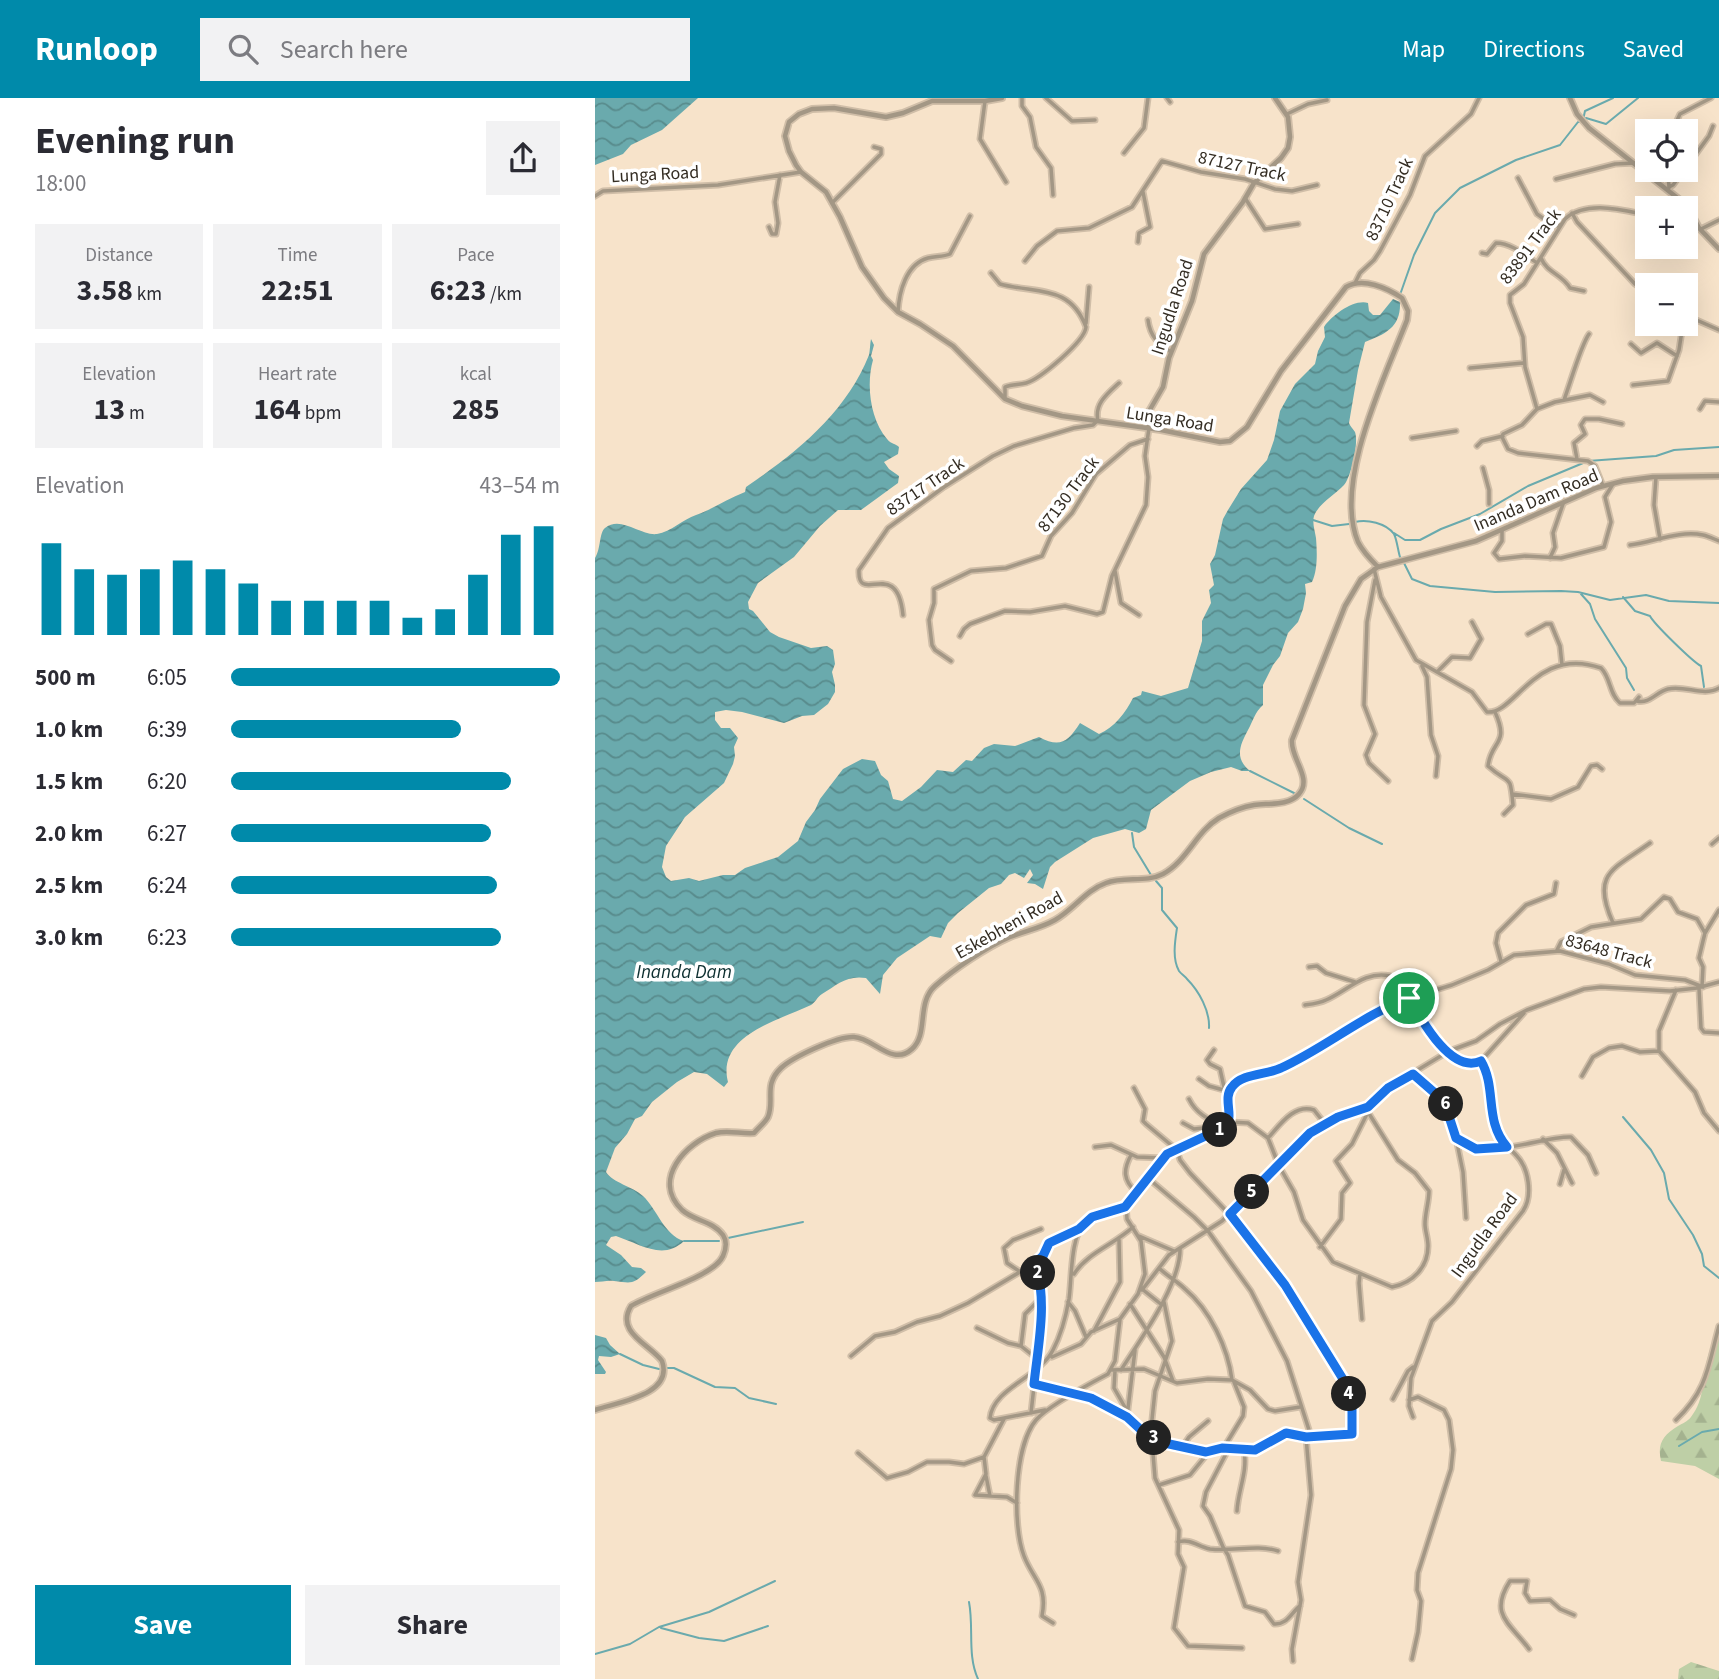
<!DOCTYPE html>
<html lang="en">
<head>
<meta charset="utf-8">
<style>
  :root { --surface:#fff; --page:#f2f2f3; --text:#2b2b33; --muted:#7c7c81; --accent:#008aaa }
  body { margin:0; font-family:"Source Sans 3",sans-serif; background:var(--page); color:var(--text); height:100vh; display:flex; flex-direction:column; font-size:26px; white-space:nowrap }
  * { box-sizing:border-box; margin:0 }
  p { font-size:23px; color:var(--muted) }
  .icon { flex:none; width:38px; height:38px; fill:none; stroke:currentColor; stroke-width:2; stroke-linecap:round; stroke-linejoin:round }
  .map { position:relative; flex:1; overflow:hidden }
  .details { display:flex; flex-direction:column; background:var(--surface); width:595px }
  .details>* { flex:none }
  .fabs { position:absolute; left:1040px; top:21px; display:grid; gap:14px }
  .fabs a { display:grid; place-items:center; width:63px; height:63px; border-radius:0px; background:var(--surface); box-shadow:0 7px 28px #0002; font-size:35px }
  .pin { position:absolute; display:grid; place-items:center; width:60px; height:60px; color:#fff; margin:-30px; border:4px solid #fff; border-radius:50%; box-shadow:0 2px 7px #0007 }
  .km { position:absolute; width:35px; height:35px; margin:-18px; border-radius:50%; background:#222; color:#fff; font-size:19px; line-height:35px; text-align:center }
  .round { display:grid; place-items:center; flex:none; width:74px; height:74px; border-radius:0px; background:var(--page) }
  .summary { display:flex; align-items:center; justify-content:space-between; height:119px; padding:0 35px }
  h1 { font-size:38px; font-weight:700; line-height:52px }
  .stats { display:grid; grid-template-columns:repeat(3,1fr); gap:10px; height:119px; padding:7px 35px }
  .stats div { display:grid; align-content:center; border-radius:0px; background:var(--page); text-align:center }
  .stats b { font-size:30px; font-weight:700 }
  .stats small { font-size:19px; font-weight:400 }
  .stats p { font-size:19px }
  .chart { height:196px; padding:14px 35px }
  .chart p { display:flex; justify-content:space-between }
  .chart svg { width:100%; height:126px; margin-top:7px; stroke:var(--accent); stroke-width:6 }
  .button { display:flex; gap:14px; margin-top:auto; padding:14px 35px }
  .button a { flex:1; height:80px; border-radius:0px; background:var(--accent); color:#fff; font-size:28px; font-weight:700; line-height:80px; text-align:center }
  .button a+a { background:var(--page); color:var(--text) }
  ul { padding:0 35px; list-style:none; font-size:23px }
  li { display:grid; grid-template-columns:112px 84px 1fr; align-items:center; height:52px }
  li i { height:18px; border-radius:9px; background:var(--accent) }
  header { display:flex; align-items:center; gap:42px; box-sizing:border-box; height:98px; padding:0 35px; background:var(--accent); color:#fff }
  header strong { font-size:33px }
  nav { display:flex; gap:38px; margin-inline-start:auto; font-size:24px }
  .search { width:490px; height:63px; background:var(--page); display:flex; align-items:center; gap:18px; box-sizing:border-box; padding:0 24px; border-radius:0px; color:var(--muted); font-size:26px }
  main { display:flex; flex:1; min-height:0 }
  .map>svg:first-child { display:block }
  .forest { fill:url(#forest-firs) }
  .water { fill:url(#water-waves) }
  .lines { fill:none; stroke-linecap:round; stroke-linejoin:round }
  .stream { stroke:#6aaaad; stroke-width:2 }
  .minor-casing { stroke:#d0bea8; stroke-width:7 }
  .tertiary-casing { stroke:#d0bea8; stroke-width:8 }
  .minor { stroke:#a39785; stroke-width:3.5 }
  .tertiary { stroke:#a39785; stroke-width:4.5 }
  .route-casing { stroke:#fff; stroke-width:14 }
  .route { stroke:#1a73e8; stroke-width:9 }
  .labels { text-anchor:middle; stroke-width:7; stroke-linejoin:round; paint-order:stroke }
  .street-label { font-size:18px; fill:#332c22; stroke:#fff }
  .water-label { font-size:19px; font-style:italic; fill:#0d2f30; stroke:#fff }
</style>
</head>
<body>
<header>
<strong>Runloop</strong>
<div class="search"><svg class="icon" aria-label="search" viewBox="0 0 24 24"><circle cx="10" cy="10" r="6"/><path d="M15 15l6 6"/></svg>Search here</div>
<nav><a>Map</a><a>Directions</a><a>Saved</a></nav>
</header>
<main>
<section class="details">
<div class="summary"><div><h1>Evening run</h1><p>18:00</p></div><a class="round"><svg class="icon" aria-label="share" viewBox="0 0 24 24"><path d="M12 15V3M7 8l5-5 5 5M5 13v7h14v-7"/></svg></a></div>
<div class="stats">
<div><p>Distance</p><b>3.58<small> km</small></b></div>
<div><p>Time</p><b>22:51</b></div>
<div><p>Pace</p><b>6:23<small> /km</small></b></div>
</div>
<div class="stats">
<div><p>Elevation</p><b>13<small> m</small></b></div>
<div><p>Heart rate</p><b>164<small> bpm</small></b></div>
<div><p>kcal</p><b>285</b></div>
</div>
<div class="chart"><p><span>Elevation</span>43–54 m</p>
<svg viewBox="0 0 160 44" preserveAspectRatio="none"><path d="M5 44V12M15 44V21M25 44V23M35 44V21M45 44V18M55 44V21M65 44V26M75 44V32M85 44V32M95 44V32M105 44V32M115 44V38M125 44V35M135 44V23M145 44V9M155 44V6"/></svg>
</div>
<ul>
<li><b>500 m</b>6:05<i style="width:100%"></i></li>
<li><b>1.0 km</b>6:39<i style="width:70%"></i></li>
<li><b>1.5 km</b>6:20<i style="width:85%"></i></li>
<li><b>2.0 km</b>6:27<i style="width:79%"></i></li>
<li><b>2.5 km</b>6:24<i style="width:81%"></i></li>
<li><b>3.0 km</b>6:23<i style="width:82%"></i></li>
</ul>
<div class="button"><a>Save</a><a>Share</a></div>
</section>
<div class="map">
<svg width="1124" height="1581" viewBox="0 0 1124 1581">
  <defs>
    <pattern id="forest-firs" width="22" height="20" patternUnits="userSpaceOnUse" patternTransform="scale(1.75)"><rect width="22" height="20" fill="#becfa6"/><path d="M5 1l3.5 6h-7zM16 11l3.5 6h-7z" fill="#a4b28f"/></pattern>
    <pattern id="water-waves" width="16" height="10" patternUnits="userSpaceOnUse" patternTransform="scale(1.75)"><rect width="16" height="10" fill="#6aaaad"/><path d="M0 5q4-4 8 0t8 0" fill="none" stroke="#588b8c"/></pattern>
  </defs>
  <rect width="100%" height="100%" fill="#f7e3ca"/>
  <path class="forest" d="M1124,1226V1381L1100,1368L1066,1363C1062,1346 1068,1337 1083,1328C1088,1325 1092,1324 1096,1319C1110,1301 1107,1282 1112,1262C1115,1249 1122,1238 1124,1226Z
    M1096,1564L1124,1573V1581H1083L1084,1571Z"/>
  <path class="water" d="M0,0H103L67,32L36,47L28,56L0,67Z
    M798,201L805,204C806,229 791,236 770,244L763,272L754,325C755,328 758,331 760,334C764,345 756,379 749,387C740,397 724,405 719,418C717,425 720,433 721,440C722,453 723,472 717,484L710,486L711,495L708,511L703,524L693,535L685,558L678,567L668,587V607C660,614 658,623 653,632C645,647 639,660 655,673H647L636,669L616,674L595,683L556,712L551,731L544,735L530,731L498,740L460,764L455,769L448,791L440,786L432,785L438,777L435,771L429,780L420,775L414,777L406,786L394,790L363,815L353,825L346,840L335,838L302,860L288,877L285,896L271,880C251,877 242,887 227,896C222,899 220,905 216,907C185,922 121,937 133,984L129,989L112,976L99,974L82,984L57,1004L47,1018L40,1021L32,1036L20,1050L11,1074C18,1085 37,1088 48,1098C62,1111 69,1137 89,1143C68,1163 45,1146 21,1138L16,1139L11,1147L26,1157L37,1169L46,1170L51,1174C38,1187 36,1185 19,1183C13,1182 6,1184 0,1184V460C6,451 4,435 10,430C26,417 45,438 62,436C76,434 88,421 101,417C118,411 132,401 150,394L151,389C201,355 251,315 274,257C275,253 275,246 276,241L279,247L276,258L278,262C271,286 275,321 292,341C297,347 300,345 304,349L303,356L289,364L294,371L304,378L303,385L266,412H243L225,428L199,459L163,485L153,504L154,511L158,513L175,534L184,539L216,550L232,548L238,552L240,566L237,574L240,587V594L233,606L219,617L207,618L189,625L147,614L131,612L120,614V622L126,630H135L143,640L139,649L140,658L138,666L129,685L90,719L71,748L67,769L71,779L76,783L94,780L104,783L128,777H140L150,770L183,759L203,743L211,724L220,712L225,701L248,671L267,661L280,663L286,677L293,683L298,701L307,703L326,689L342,672L358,674L371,662L377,663L389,650L399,646L420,648L444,639C465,650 473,644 485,625L504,636C519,630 531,614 538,600L546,597L547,593L566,598L593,590L607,543V523L616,505L614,492L619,487L615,466L620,457L628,421L633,412L646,391L672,362L679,342L685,313L700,286L720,266L723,253L730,239L729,229C737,217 759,201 773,205L774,213L778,217H785Z
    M0,1237L11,1240L15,1247L25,1256L16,1259L4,1258L3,1262L11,1274L10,1276H0Z"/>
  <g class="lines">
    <path class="stream" d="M1018,0L990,13L988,22L991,20L1011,26L1043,0
      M806,194L819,157L840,115L865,90L921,62L965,47L983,24H985
      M718,422L737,428L754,426
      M760,424C772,421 791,425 799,436C802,442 803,453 805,459
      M799,435L810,442H825L846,431L885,416L933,388L993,363L1061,358L1079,352L1124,349
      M809,465L817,481L835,488L900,494L966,493L983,494L1015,502L1051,497L1074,503L1124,505
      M986,496L995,506L1000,521L1031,570L1032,580L1039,592
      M1028,499L1040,513L1055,518C1059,526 1098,564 1106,568L1109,589
      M655,673L699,695
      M709,701L754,730L787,746
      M537,735L539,749L556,777
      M561,783L567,790V812L582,830C580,843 577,861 584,873C586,876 590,878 592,881C604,893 615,913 614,930
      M1028,1019L1056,1052L1069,1075L1074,1101L1098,1137L1107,1156L1109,1168L1124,1180
      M133,1140L208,1124
      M89,1143H124
      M25,1256L48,1267L64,1271
      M72,1270H79L120,1289L140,1290L154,1300L181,1306
      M1084,1348L1107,1334L1124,1331
      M374,1504C379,1530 372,1557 383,1581
      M66,1530L104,1540L129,1543L173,1528
      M0,1556L35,1546L64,1529L114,1514L180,1483"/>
    <defs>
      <path id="minor" d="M427,0V8L435,19L441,49L456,70L458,97
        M451,0L477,23L500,22
        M572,0L575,4
        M390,3L385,41L411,84
        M692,16L713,6L732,2
        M1077,33L1085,16L1116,0
        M529,55L549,30L553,0
        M1090,71L1114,38L1118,28
        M1073,72L1074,90
        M923,80L942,116L959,128L965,127
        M961,81L1020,66L1039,65
        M1074,89L1078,87L1089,72
        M0,98L8,93L123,87L206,74
        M650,100L670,131L703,126
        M237,105L286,56V51L279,49
        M977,115L982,124L1040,186L1052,194
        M174,129L177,136H181L183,125L180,104L185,77
        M1090,129L1104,130
        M1106,131L1124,122
        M543,144L544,135L555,129L548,94
        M887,155L892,156L901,145C916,145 930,157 942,165
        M946,160C952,175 967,176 975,190L989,193
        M430,163L442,148L462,133L494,130L537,109L567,63L606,74L650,81L680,91L697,93L722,87
        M396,175L405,186C441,196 475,186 491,229C490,243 445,281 431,285C424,287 417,286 410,289V299
        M760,185L765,175L779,162L785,153L815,97L830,58L876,16L884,0
        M303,214C304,194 311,166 333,160C341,158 348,159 355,156L375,118
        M1090,217L1124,232
        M553,222C555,238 563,246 576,254
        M491,225L494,189
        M1036,246L1046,255L1062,245L1082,258
        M875,270L928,265
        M1038,287L1073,283L1084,252L1088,226
        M969,302C975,286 986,247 994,236
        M942,311L930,269L928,239L915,205V197L929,186L970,121C991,102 1027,112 1052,117
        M1105,311L1110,303L1124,304
        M503,323C499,306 512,296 524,285
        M817,340L861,333
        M882,348L887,343L908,338
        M982,361L979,345L990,336L986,327L990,321H1004L1027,326
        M888,370L894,392V406
        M1061,379L1059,407L1065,441
        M1008,388L1000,368L993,363L923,355L913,351L907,339L908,336L927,327L942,311L960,304L995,297L1008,304
        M907,433V443L899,455L904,461L930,458L966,460L1009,449L1016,424L1010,399L1018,386
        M1035,447C1059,444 1084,432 1108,437C1113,438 1119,441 1124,443
        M955,460L960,449L958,435L968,406
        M779,471L786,499L821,562L877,594L892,614C920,617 941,547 1006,570C1016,580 1014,596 1025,605H1039L1044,599
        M520,473L526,505L544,517
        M780,482L772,524L769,607L780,636L771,657L774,665L793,683
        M308,517C302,457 262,509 264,472L293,430L349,389L398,358L419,348L479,330L498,327L501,324
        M933,536L951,526H956L965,548L967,567
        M365,538L369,531L375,526L410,513L435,514L470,508L502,516L508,514L517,478L551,407L553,379L550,358L554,330
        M356,563L340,552L337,547L334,522L339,505V491L376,473L411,470L447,458L456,438L477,415L501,376L535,347L553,341
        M827,568L832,579L836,637L843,658L841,678
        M842,574L857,559L875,560L886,541L877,524
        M1042,603C1055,606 1061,594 1073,591C1091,587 1108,599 1124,590
        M900,614C915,647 896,642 893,668C915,688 915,673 918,707L909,716
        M917,696L956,701L983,689L996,668L1002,667L1007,671
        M1117,746L1124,740
        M1018,825C996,776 1017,772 1055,745
        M962,852L966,844L996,829L1046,821L1069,799L1075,801L1083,814L1102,821L1110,835
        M906,863L901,845L903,835L931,807L959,796L961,785
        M714,869L722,868L731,875L760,884
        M1107,888L1108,869L1104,860L1108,843L1110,835L1124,812
        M1104,890L1106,930L1109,934L1124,935
        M1081,892L1064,933V953L1100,994L1109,1015L1124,1033
        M710,907C717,906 725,905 731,902C752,893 770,872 795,878C811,881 825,925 837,939C842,945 848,948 853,953C864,962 871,971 886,963C898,983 894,1010 901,1032C904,1044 914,1049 921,1057C934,1070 938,1098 928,1113L857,1204L837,1223L816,1280L814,1308L818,1319
        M619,952L612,962L615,966L625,971L629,989L635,992
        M886,963L929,915
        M818,976C831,985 847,995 853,1011C856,1019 856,1029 860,1037C877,1069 949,1037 976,1039L993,1057L1001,1075
        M987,978L998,959L1014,950L1027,948L1045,954L1064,953
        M604,981L614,988L632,993
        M539,990L550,1011L548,1023L551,1026L582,1052L585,1062L595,1075L651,1134L690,1187L751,1286L757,1309V1336L714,1339L691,1335L660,1352L627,1350
        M594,1001C602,1017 615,1022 630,1029
        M634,1024L653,1025L673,1040L684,1068L699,1094L708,1122L738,1164L797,1189C818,1185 833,1169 833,1148C833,1140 830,1133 830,1126C830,1115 834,1104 834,1093L820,1075L803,1062L773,1014
        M588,1025L599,1031L626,1028
        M673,1040C684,1028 699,1005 719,1012L730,1026
        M861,1040L868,1074L871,1120
        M948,1041L962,1055L977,1085
        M500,1049L516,1047L542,1059L568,1060
        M536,1057C528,1072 528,1082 541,1094
        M554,1081L599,1119L613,1133L656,1193L692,1263L714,1332V1339
        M965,1086L969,1072
        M544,1138L579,1153
        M725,1149L746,1121L747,1095L755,1085L741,1063L757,1046L773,1014
        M564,1170C572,1178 582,1183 590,1191C615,1212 633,1250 637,1282
        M424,1173L412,1165L409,1150L418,1142L446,1131
        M479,1176C492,1155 520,1146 538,1129
        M765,1176L764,1185L767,1221
        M547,1191L567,1207
        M547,1192L574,1157L627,1123L715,1036L743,1019L773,1009L793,990L854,953L881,943L905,926L932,912L989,891L1006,889L1075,893L1102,890L1124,884
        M473,1204L480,1213L491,1239
        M569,1204L577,1243L560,1293L556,1331L560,1380L584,1432L583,1456L589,1469L579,1530L593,1548L647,1550
        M535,1206L569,1259L578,1283
        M382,1230L413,1245L426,1248L441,1260
        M499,1233L525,1184L524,1142
        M426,1248L430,1216L445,1201
        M256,1258L280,1238L300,1234L322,1224L345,1218L373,1205L440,1165L448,1158L454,1145L484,1131
        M457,1259L486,1246L496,1234L525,1221
        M516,1272L549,1271L582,1285L613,1281L637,1282L655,1292L673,1311L680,1313L705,1309
        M526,1272C545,1242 586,1186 585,1150
        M520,1273L519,1290L531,1311
        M439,1286L478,1296
        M482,1296L506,1304L532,1319L565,1344L614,1354L631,1346L648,1318L649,1309L639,1284
        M798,1301L813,1273L818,1269
        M814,1302L823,1299L849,1312L854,1322L858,1352L856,1371L823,1475L822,1492L826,1503L823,1534L817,1561
        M450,1312L399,1322L395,1320C398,1290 445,1279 458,1252C466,1237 471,1218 474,1201C477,1180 475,1139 490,1124C499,1116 518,1113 530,1109
        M436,1315L444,1244L446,1188L440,1165
        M532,1319L540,1252
        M1081,1322C1113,1291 1113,1268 1124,1228
        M588,1348L594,1339L613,1323
        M633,1352L611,1394L608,1408L615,1418L628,1449L633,1457L650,1508L670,1514L679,1526C692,1527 696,1515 705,1508
        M263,1355L292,1380L313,1374L332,1364H354L369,1366L389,1359L409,1321
        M389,1359L391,1376L380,1397L412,1399L422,1405
        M391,1378L395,1398
        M564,1387L595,1377L613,1355
        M642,1413C643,1392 653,1374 649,1352
        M583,1444C596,1440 603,1449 615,1451C638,1454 661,1446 683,1453
        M458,1525L447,1518C453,1487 438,1482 429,1458C417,1427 419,1348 441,1322C452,1309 496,1285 513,1276L520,1263L525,1221L543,1196L550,1176L546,1143L532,1121L531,1106L554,1081L572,1056L631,1028C639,1017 630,1001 637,988L653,979L685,971L808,902L857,887L893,872L919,857L965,853L1014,866L1040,877L1090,882L1108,889
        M934,1551C916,1526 893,1517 915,1483H932L930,1495L935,1503L955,1502L965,1511L979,1517
        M698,1563L697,1551L706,1502L703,1484L716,1397L711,1339"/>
      <path id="tertiary" d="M407,0L390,3H337L308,15L291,19L239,10L217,11L204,16L194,24L190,38L194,53L201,67L206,74L231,94L245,119L267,169L289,200L303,214L325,226L358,248L410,301L427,308L467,318L566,332L625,344L635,343L652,329L686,273L751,189C768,179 792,190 807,200L813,213L812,222C790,279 738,384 763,444C768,454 775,461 783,469
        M975,0L982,16L994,30L1085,102L1096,115L1104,130L1124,151
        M554,330L553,315L568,289L574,260L597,203L609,156L648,104L659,85L686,60L693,50L695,39L693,19L680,0
        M0,1312C23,1304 79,1297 67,1263C54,1246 20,1234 36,1208C56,1195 119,1179 128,1158C131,1151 132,1143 128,1137C118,1123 99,1123 87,1112C56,1082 91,1044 121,1035C133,1032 146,1036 159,1035C163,1030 170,1025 173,1019C180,1002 168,987 186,970C198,959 242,938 259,939C279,940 297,969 317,951C334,936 321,905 340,888C359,871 392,849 415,839C430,833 446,830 460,822C478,812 491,792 511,785C529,778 551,785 568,776C592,763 601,734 624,720C635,714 647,709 659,707C673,705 694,708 704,696C718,680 695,660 697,642L750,508L766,481L783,469L881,443L1001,390L1028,383L1058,379L1124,378"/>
    </defs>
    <use href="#minor" class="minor-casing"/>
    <use href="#tertiary" class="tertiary-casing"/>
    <use href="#minor" class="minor"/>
    <use href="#tertiary" class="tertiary"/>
  </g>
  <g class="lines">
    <defs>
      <path id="route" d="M814,900C826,921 856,977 886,963C902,990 889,1023 912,1049L881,1051L861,1040L849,1003L818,976L793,990L773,1009L743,1019L715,1035L635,1116L690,1187L751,1286L757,1309V1336L711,1339L691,1335L660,1352L627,1350L611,1354L565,1344L545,1331L532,1319L496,1300L439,1286C443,1247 453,1203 440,1165L448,1158L454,1145L484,1131L497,1119L530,1109L572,1056L630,1029C640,1018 627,1001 637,989C647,975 672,977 686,970C730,950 768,917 814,900Z"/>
    </defs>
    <use href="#route" class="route-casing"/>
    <use href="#route" class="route"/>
  </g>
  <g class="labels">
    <g class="street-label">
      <text transform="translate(647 68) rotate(12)" y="6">87127 Track</text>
      <text transform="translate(60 76) rotate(-3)" y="6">Lunga Road</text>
      <text transform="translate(794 101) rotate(-65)" y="6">83710 Track</text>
      <text transform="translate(935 148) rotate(-53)" y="6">83891 Track</text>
      <text transform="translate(577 209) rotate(-72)" y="6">Ingudla Road</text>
      <text transform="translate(575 321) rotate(9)" y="6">Lunga Road</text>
      <text transform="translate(330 388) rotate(-34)" y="6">83717 Track</text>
      <text transform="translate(473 396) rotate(-53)" y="6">87130 Track</text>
      <text transform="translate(941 402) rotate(-23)" y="6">Inanda Dam Road</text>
      <text transform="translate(414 827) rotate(-29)" y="6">Eskebheni Road</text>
      <text transform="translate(1014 853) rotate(15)" y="6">83648 Track</text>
      <text transform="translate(889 1137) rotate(-54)" y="6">Ingudla Road</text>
    </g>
    <g class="water-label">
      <text x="89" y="880">Inanda Dam</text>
    </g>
  </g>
</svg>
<div class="fabs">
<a><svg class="icon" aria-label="locate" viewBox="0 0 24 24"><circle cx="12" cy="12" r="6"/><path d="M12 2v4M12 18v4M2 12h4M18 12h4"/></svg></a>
<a>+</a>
<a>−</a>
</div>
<div class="pin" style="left:814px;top:900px;background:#1e9e55"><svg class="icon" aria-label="arrive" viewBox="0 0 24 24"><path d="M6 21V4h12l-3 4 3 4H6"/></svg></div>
<b class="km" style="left:625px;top:1032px">1</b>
<b class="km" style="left:443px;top:1175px">2</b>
<b class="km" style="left:559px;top:1340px">3</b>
<b class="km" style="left:754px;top:1296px">4</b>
<b class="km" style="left:657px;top:1094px">5</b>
<b class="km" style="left:851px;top:1006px">6</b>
</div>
</main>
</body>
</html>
